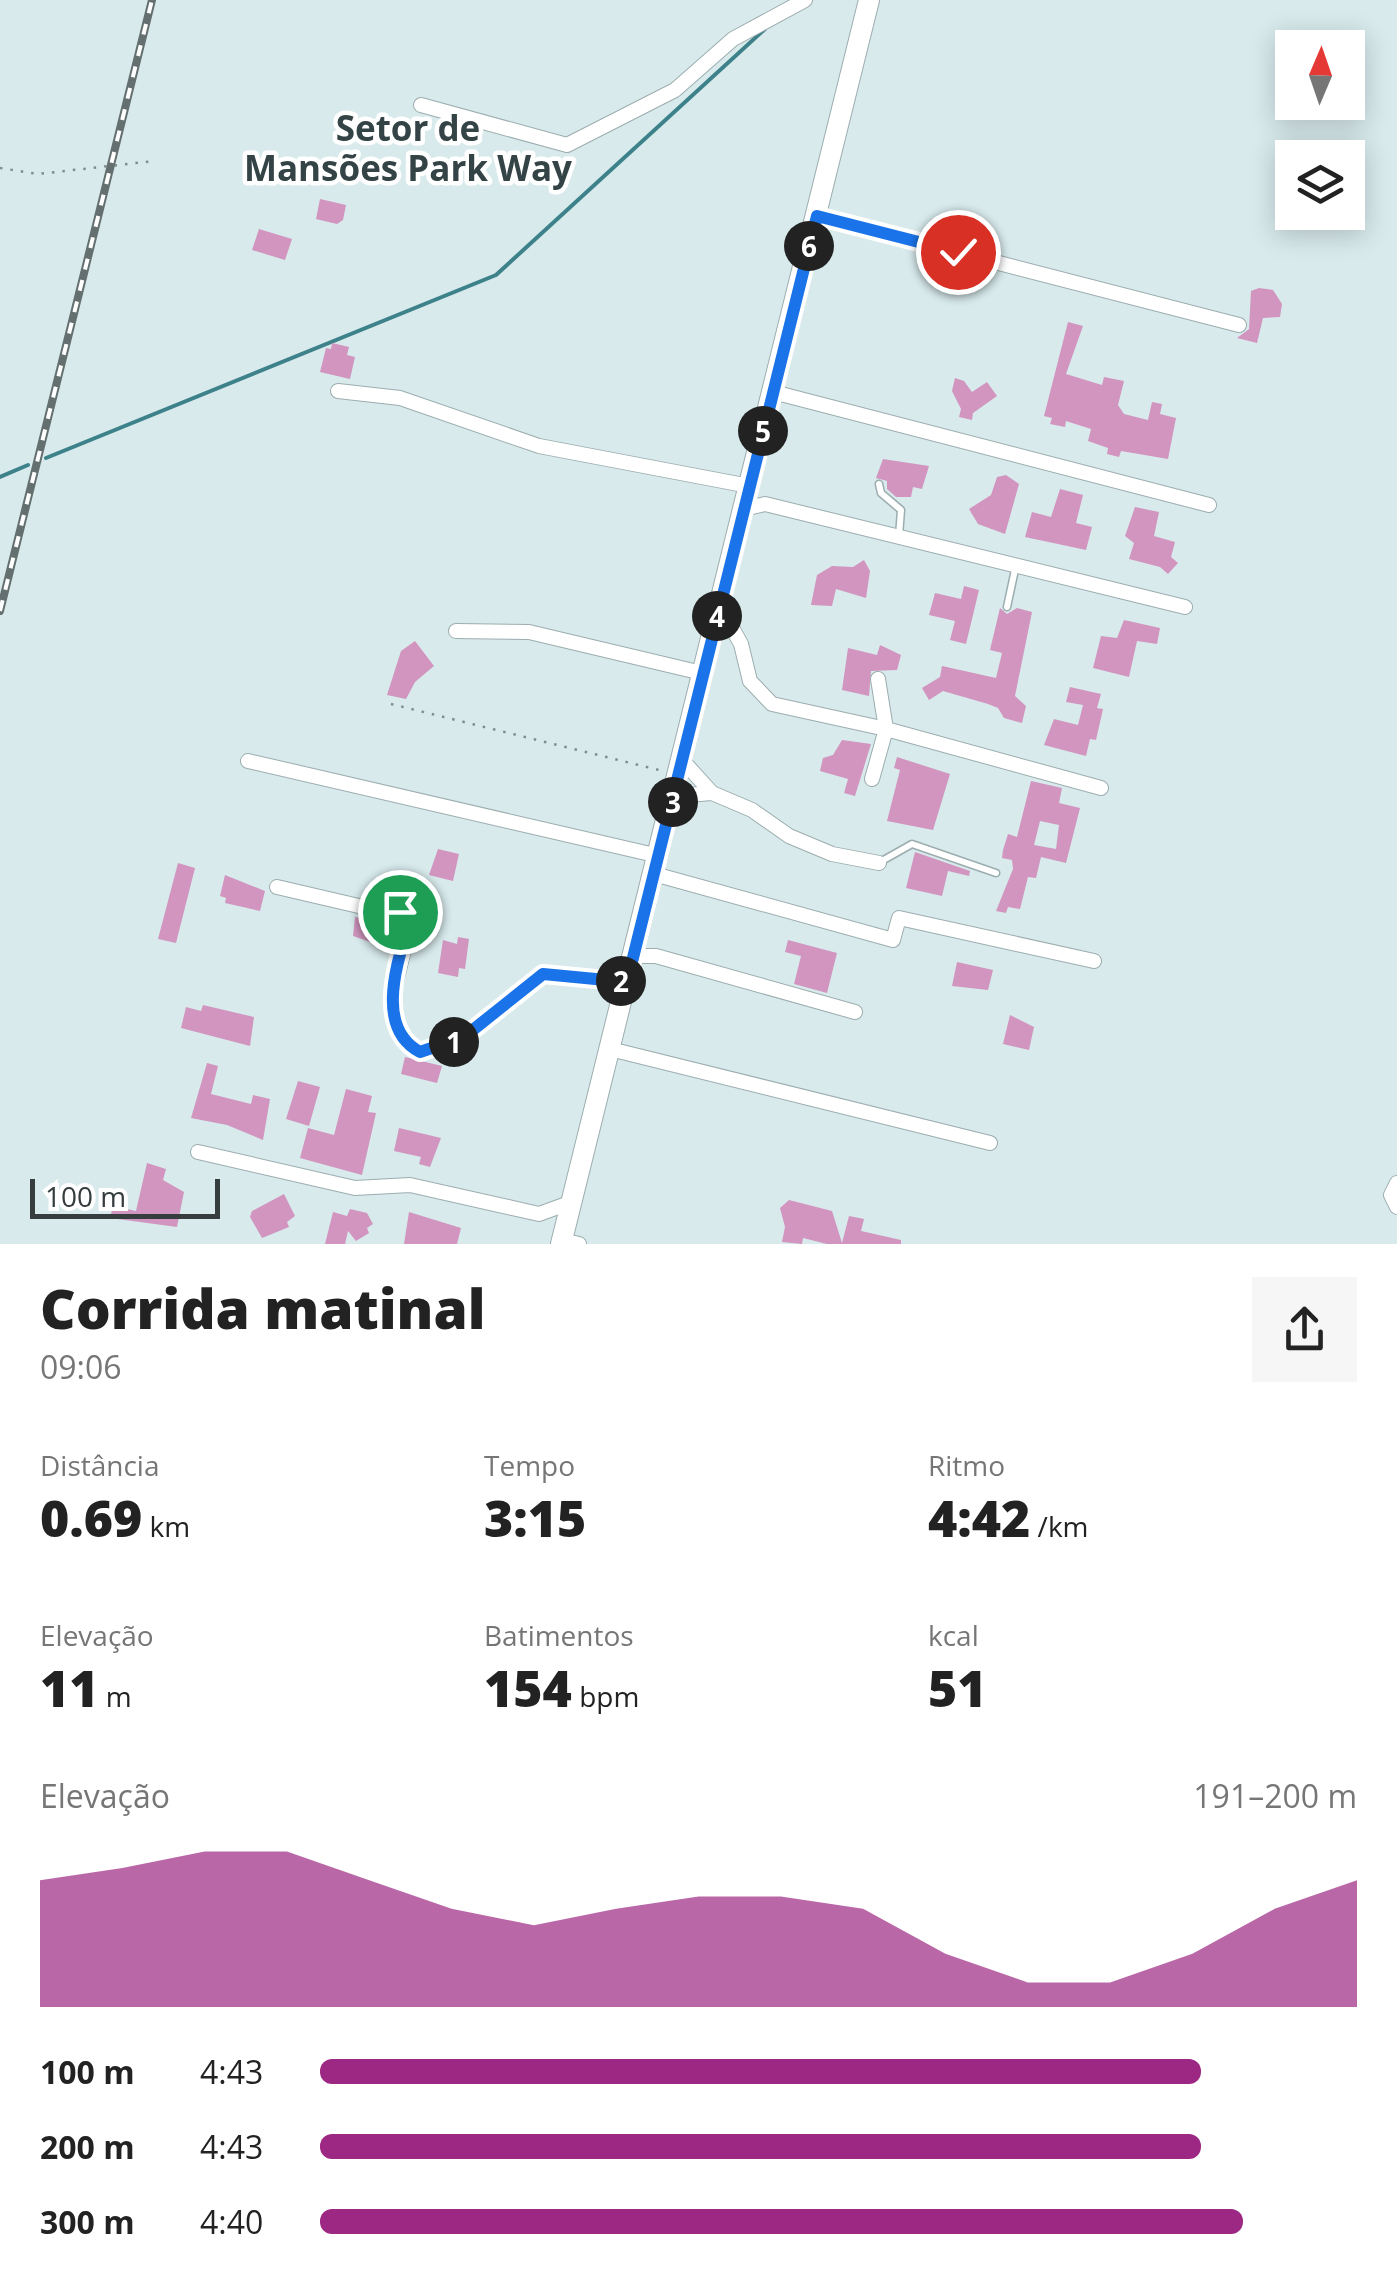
<!DOCTYPE html>
<html lang="pt">
<head>
<meta charset="utf-8">
<style>
  :root { --surface:#fff; --page:#f6f6f6; --text:#222; --muted:#767676; --accent:#9d2883 }
  body { margin:0; font-family:"Open Sans",sans-serif; background:var(--page); color:var(--text); height:100vh; display:flex; flex-direction:column; font-size:38px; white-space:nowrap }
  * { box-sizing:border-box; margin:0 }
  p { font-size:32px; color:var(--muted) }
  .icon { flex:none; width:55px; height:55px; fill:none; stroke:currentColor; stroke-width:2; stroke-linecap:round; stroke-linejoin:round }
  .map { position:relative; height:1244px; overflow:hidden }
  .side { display:flex; flex-direction:column; background:var(--surface); flex:1 }
  .side>* { flex:none }
  .needle { width:65px; rotate:2deg }
  .buttons { position:absolute; left:1275px; top:30px; display:grid; gap:20px }
  .buttons a { display:grid; place-items:center; width:90px; height:90px; border-radius:0px; background:var(--surface); box-shadow:0 5px 25px #0003; font-size:50px }
  .scale { position:absolute; left:30px; bottom:25px; width:190px; box-sizing:border-box; padding-left:10px; border:5px solid #363d3e; border-top:0; font-size:28px; line-height:35px; white-space:nowrap; color:#363d3e; -webkit-text-stroke:8px #fff; paint-order:stroke }
  .pin { position:absolute; display:grid; place-items:center; width:85px; height:85px; color:#fff; margin:-42px; border:5px solid #fff; border-radius:50%; box-shadow:0 2px 10px #0007 }
  .km { position:absolute; width:50px; height:50px; margin:-25px; border-radius:50%; background:#222; color:#fff; font-size:28px; line-height:50px; text-align:center }
  .round { display:grid; place-items:center; flex:none; width:105px; height:105px; border-radius:0px; background:var(--page) }
  .head { display:flex; align-items:center; justify-content:space-between; height:170px; padding:0 40px }
  h1 { font-size:55px; font-weight:800; line-height:75px }
  .metrics { display:grid; grid-template-columns:repeat(3,1fr); gap:15px; height:170px; padding:10px 40px }
  .metrics div { display:grid; align-content:center }
  .metrics b { font-size:50px; font-weight:800 }
  .metrics small { font-size:28px; font-weight:400 }
  .metrics p { font-size:28px }
  .chart { height:280px; padding:20px 40px }
  .chart p { display:flex; justify-content:space-between }
  .chart svg { width:100%; height:180px; margin-top:10px; fill:var(--accent); opacity:.7 }
  ul { padding:0 40px; list-style:none; font-size:32px }
  li { display:grid; grid-template-columns:160px 120px 1fr; align-items:center; height:75px }
  li i { height:25px; border-radius:12px; background:var(--accent) }
  .map>svg:first-child { display:block }
  .lines { fill:none; stroke-linecap:round; stroke-linejoin:round }
  .stream { stroke:#3d828a; stroke-width:4 }
  .building { fill:#d195bf; fill-rule:evenodd }
  .lane-casing { stroke:#9cadaf; stroke-width:9 }
  .street-casing { stroke:#9cadaf; stroke-width:16 }
  .secondary-casing { stroke:#9cadaf; stroke-width:22 }
  .path { stroke:#808c8d; stroke-width:2.5; stroke-dasharray:2.5 8; stroke-linecap:butt }
  .lane { stroke:#fff; stroke-width:6 }
  .street { stroke:#fff; stroke-width:14 }
  .secondary { stroke:#fff; stroke-width:20 }
  .rail-casing { stroke:#646f70; stroke-width:8 }
  .rail { stroke:#fff; stroke-width:4; stroke-dasharray:11; stroke-linecap:butt }
  .route-casing { stroke:#fff; stroke-width:20 }
  .route { stroke:#1a73e8; stroke-width:12 }
  .labels { text-anchor:middle; stroke-width:9; stroke-linejoin:round; paint-order:stroke }
  .district-label { font-size:35px; font-weight:bold; fill:#344345; stroke:#fff }
</style>
</head>
<body>
<div class="map">
<svg width="1397" height="1244" viewBox="0 0 1397 1244">
  <rect width="100%" height="100%" fill="#d8eaec"/>
  <g class="lines">
    <path class="stream" d="M46,458L496,275L765,29
      M0,477L28,465"/>
  </g>
  <path class="building" d="M320,199L346,205L343,220L337,224L316,219Z
    M259,229L292,239L285,260L252,250Z
    M1259,288L1273,290L1282,304L1280,317L1263,318L1257,343L1237,338L1249,329L1251,291Z
    M1068,322L1083,326L1066,374L1102,385L1104,377L1124,381L1118,405L1124,414L1148,420L1152,402L1162,404L1160,414L1176,418L1168,459L1121,451L1119,457L1107,454L1108,448L1088,441L1091,429L1066,421L1065,427L1050,424L1052,418L1044,416Z
    M332,343L349,347L347,355L355,357L350,379L320,372L326,348L331,349Z
    M955,378L964,381L972,392L987,382L997,396L973,413L972,420L959,417L961,409L952,391Z
    M883,459L929,466L922,489L913,487L911,497H896L887,489V481L876,478Z
    M1006,475L1019,484L1005,534L978,524L969,509L991,495L997,477Z
    M1060,489L1083,495L1076,523L1092,527L1086,550L1025,537L1032,512L1051,517Z
    M1135,507L1159,512L1154,536L1175,542L1171,557L1178,563L1168,574L1160,567L1129,559L1134,543L1125,536Z
    M864,560L870,571L866,598L836,589L832,606L811,605L817,575L832,566L853,567Z
    M964,586L979,590L966,644L950,640L955,621L929,615L935,593L961,599Z
    M1000,608L1007,614L1017,608L1032,612L1015,696L1026,706L1022,723L1004,718L998,708L988,704L943,691L929,700L922,688L940,677L942,666L996,678L1002,653L990,650Z
    M1124,620L1160,628L1157,644L1137,641L1129,677L1093,668L1101,636L1117,638Z
    M415,641L434,666L415,682L406,699L387,695L401,651Z
    M880,645L901,655L897,670L871,671L869,696L842,690L848,648L877,655Z
    M1070,687L1101,694L1097,708L1103,709L1096,740L1090,739L1086,756L1044,745L1054,719L1078,725L1083,705L1066,702Z
    M842,740L871,744L855,796L844,793L848,779L820,771L823,758L833,755Z
    M897,757L950,774L933,830L887,821L900,770L894,768Z
    M1031,781L1062,788L1059,803L1080,808L1066,863L1041,857L1036,878L1028,877L1020,909L1008,907L1006,913L996,911L1013,869L1012,860L1002,858L1003,850L1008,834L1017,837ZM1040,821L1059,825L1056,849L1034,845Z
    M438,849L459,854L453,881L429,875Z
    M915,852L970,871L969,876L948,871L942,896L906,888Z
    M178,863L195,868L176,943L158,939Z
    M225,875L265,891L260,911L225,903L226,898L220,896Z
    M355,917L396,926L393,950L353,936Z
    M458,937L469,939L465,969L459,968L458,977L438,973L443,940L457,944Z
    M788,940L837,953L827,993L794,984L801,956L785,952Z
    M957,962L993,970L988,990L952,986Z
    M203,1005L254,1017L250,1046L181,1028L186,1007L201,1011Z
    M1010,1015L1034,1027L1029,1050L1003,1044Z
    M405,1057L442,1066L437,1083L401,1074Z
    M207,1063L218,1066L211,1094L251,1104L253,1095L270,1099L263,1140L227,1125L191,1118Z
    M298,1081L320,1087L309,1126L286,1119Z
    M346,1089L372,1096L368,1112L376,1113L362,1175L300,1158L308,1128L334,1135Z
    M399,1128L441,1138L430,1167L419,1164L421,1157L394,1151Z
    M147,1163L166,1169L163,1180L184,1192L177,1227L110,1218L113,1206L136,1211Z
    M284,1194L295,1216L287,1222L289,1227L262,1238L250,1217L252,1211Z
    M789,1200L832,1211L842,1243L849,1216L864,1219L861,1231L901,1240V1244H827L803,1238L802,1244L782,1242L785,1227L780,1208Z
    M350,1209L367,1213L373,1224L367,1228L369,1233L356,1241L348,1231L345,1244H325L333,1212L347,1216Z
    M409,1212L461,1228L457,1244H404Z"/>
  <g class="lines">
    <defs>
      <path id="lane" d="M879,484L881,493L901,510L899,536
        M1007,607L1016,565
        M880,862L912,844L996,873"/>
      <path id="street" d="M421,105L567,145L675,90L733,39L805,0
        M817,216L1239,325
        M338,391L400,398L539,446L749,486
        M773,392L1209,505
        M743,509L765,504L1185,607
        M720,606L741,644L750,681L772,704L886,729L1101,788
        M456,631L529,632L702,673
        M248,761L659,856
        M683,761L712,793L752,810L789,836L832,854L879,863
        M872,779L886,729L878,679
        M674,796L712,793
        M654,874L893,940L899,918L1094,961
        M277,887L406,917C415,955 363,1020 420,1052L464,1037L543,974L627,981
        M633,956H656L855,1012
        M610,1049L990,1143
        M198,1152L355,1188L410,1185L539,1214L572,1202
        M1397,1183L1391,1195L1397,1207
        M562,1240L579,1244"/>
      <path id="secondary" d="M561,1244L869,0"/>
    </defs>
    <use href="#lane" class="lane-casing"/>
    <use href="#street" class="street-casing"/>
    <use href="#secondary" class="secondary-casing"/>
    <path class="path" d="M0,168L38,174L154,161
      M391,704L663,771"/>
    <use href="#lane" class="lane"/>
    <use href="#street" class="street"/>
    <use href="#secondary" class="secondary"/>
    <defs>
      <path id="rail" d="M0,611L152,0"/>
    </defs>
    <use href="#rail" class="rail-casing"/>
    <use href="#rail" class="rail"/>
  </g>
  <g class="lines">
    <defs>
      <path id="route" d="M400,912L408,926C397,964 375,1028 420,1052L464,1037L543,974L627,982L817,216L958,252"/>
    </defs>
    <use href="#route" class="route-casing"/>
    <use href="#route" class="route"/>
  </g>
  <g class="labels">
    <g class="district-label">
      <text x="408" y="141">Setor de<tspan x="408" dy="40">Mansões Park Way</tspan></text>
    </g>
  </g>
</svg>
<div class="buttons">
<a><svg class="needle" viewBox="-14 -14 28 28"><path d="M0-13l5 13h-10z" fill="#e53935"/><path d="M0 13l5-13h-10z" fill="#767676"/></svg></a>
<a><svg class="icon" aria-label="layers" viewBox="0 0 24 24"><path d="M12 4l9 5-9 5-9-5zM3 14l9 5 9-5"/></svg></a>
</div>
<div class="scale">100 m</div>
<div class="pin" style="left:400px;top:912px;background:#1e9e55"><svg class="icon" aria-label="arrive" viewBox="0 0 24 24"><path d="M6 21V4h12l-3 4 3 4H6"/></svg></div>
<div class="pin" style="left:958px;top:252px;background:#d93025"><svg class="icon" aria-label="check" viewBox="0 0 24 24"><path d="M5 12l5 5 9-10"/></svg></div>
<b class="km" style="left:454px;top:1042px">1</b>
<b class="km" style="left:621px;top:981px">2</b>
<b class="km" style="left:673px;top:802px">3</b>
<b class="km" style="left:717px;top:616px">4</b>
<b class="km" style="left:763px;top:431px">5</b>
<b class="km" style="left:809px;top:246px">6</b>
</div>
<section class="side">
<div class="head"><div><h1>Corrida matinal</h1><p>09:06</p></div><a class="round"><svg class="icon" aria-label="share" viewBox="0 0 24 24"><path d="M12 15V3M7 8l5-5 5 5M5 13v7h14v-7"/></svg></a></div>
<div class="metrics">
<div><p>Distância</p><b>0.69<small> km</small></b></div>
<div><p>Tempo</p><b>3:15</b></div>
<div><p>Ritmo</p><b>4:42<small> /km</small></b></div>
</div>
<div class="metrics">
<div><p>Elevação</p><b>11<small> m</small></b></div>
<div><p>Batimentos</p><b>154<small> bpm</small></b></div>
<div><p>kcal</p><b>51</b></div>
</div>
<div class="chart"><p><span>Elevação</span>191–200 m</p>
<svg viewBox="0 0 160 44" preserveAspectRatio="none"><path d="M0 44V13L10 10L20 6L30 6L40 13L50 20L60 24L70 20L80 17L90 17L100 20L110 31L120 38L130 38L140 31L150 20L160 13V44z"/></svg>
</div>
<ul>
<li><b>100 m</b>4:43<i style="width:85%"></i></li>
<li><b>200 m</b>4:43<i style="width:85%"></i></li>
<li><b>300 m</b>4:40<i style="width:89%"></i></li>
</ul>
</section>
</body>
</html>
